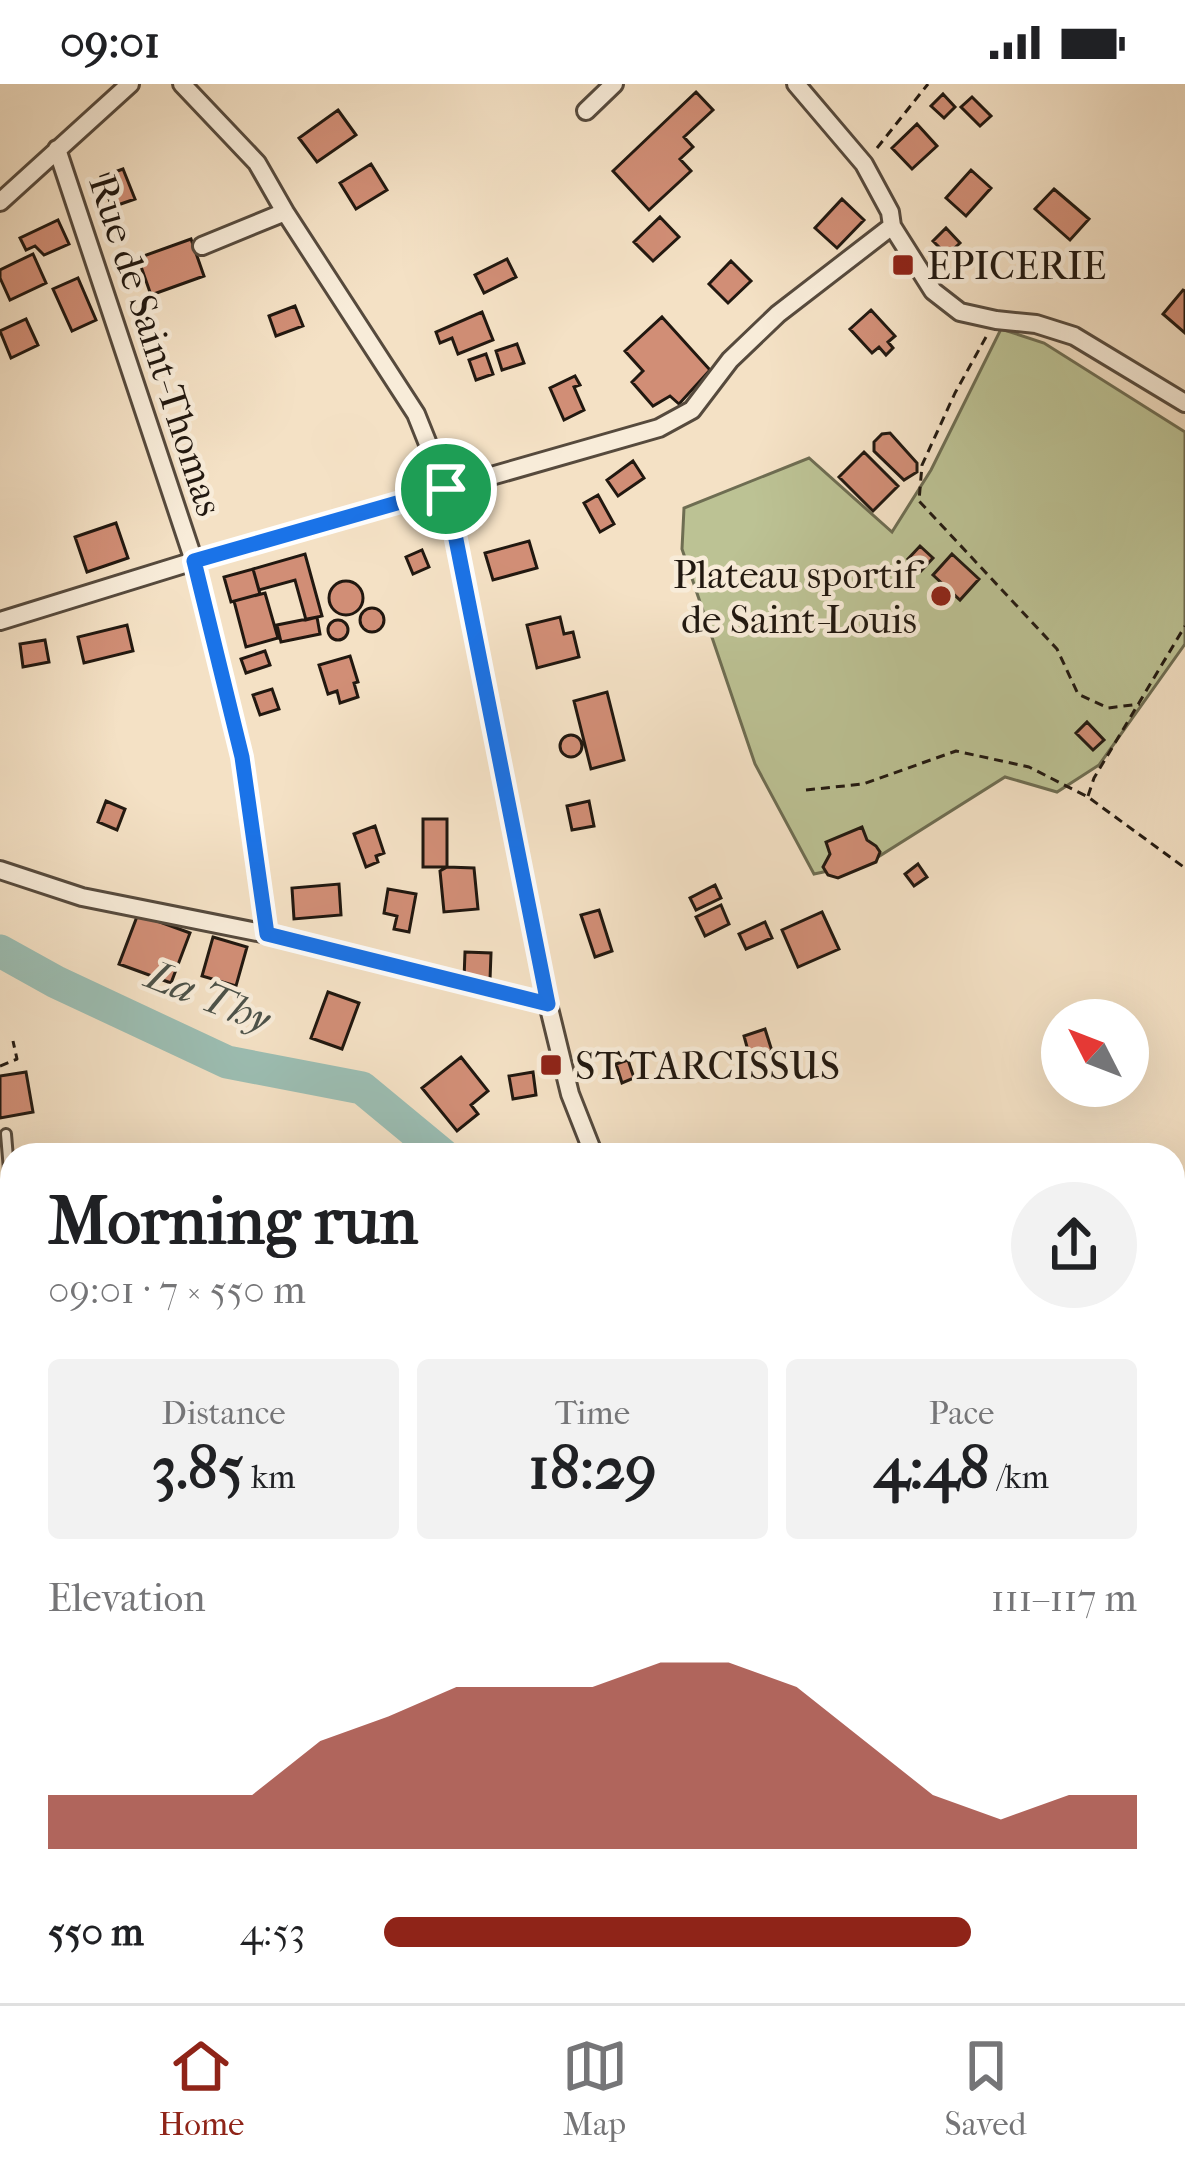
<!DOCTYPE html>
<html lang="en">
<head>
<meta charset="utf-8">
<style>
  :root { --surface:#fff; --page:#f2f2f2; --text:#202124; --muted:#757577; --line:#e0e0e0; --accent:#8f2418 }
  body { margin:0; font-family:"IM FELL French Canon",serif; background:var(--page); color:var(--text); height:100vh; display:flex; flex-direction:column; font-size:45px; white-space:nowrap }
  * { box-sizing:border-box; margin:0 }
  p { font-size:39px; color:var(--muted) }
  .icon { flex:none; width:66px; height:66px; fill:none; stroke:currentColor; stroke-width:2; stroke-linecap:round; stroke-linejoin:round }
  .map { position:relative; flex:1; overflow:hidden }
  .drawer { position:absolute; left:0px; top:1059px; width:1185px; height:861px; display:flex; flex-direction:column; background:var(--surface); border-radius:36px 36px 0 0; box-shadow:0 12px 48px #0002 }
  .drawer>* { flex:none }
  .needle { width:78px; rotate:312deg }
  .buttons { position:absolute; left:1041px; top:915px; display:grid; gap:24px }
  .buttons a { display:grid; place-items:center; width:108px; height:108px; border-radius:50%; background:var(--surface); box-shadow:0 12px 48px #0002; font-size:60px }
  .pin { position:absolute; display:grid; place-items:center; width:102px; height:102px; color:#fff; margin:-51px; border:6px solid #fff; border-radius:50%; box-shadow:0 3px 12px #0007 }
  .round { display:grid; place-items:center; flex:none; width:126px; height:126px; border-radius:63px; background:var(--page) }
  .overview { display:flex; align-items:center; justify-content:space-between; height:204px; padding:0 48px }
  h1 { font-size:66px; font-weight:700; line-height:90px }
  .metrics { display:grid; grid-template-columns:repeat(3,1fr); gap:18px; height:204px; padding:12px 48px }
  .metrics div { display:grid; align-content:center; border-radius:12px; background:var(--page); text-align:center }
  .metrics b { font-size:60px; font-weight:700 }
  .metrics small { font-size:33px; font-weight:400 }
  .metrics p { font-size:33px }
  .chart { height:336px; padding:24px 48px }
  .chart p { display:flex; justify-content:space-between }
  .chart svg { width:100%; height:216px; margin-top:12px; fill:var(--accent); opacity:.7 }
  ul { padding:0 48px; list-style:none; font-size:39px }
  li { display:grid; grid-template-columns:192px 144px 1fr; align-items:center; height:90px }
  li i { height:30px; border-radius:15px; background:var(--accent) }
  .status { display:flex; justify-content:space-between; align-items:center; height:84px; padding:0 60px; background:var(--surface); direction:ltr }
  .status svg { height:33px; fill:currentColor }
  .tabs { display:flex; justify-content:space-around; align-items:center; height:168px; border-top:3px solid var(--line); background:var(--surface); font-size:33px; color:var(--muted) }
  .tabs a { display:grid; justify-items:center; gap:6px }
  .tabs .selected { color:var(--accent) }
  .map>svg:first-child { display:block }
  .green { fill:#bcc294; stroke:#6e6d52; stroke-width:3 }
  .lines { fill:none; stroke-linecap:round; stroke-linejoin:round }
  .river { stroke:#9cbeb3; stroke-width:33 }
  .building { fill:#d18e76; stroke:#211810; stroke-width:3 }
  .service-casing { stroke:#564a3d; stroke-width:14 }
  .minor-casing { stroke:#564a3d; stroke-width:22 }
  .secondary-casing { stroke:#211810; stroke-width:27 }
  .path { stroke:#211810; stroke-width:3; stroke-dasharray:9 6; stroke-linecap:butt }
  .service { stroke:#f8ecd9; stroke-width:8 }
  .minor { stroke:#f8ecd9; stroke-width:16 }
  .secondary { stroke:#f8ecd9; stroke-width:21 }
  .route-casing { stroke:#fff; stroke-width:24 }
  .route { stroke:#1a73e8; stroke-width:15 }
  .poi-dot { fill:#8f2418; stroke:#f8ecd9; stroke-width:4.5 }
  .labels { text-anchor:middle; stroke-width:9; stroke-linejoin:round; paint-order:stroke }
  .poi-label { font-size:39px; fill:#211810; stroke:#f8ecd9; text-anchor:start }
  .street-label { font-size:39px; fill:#211810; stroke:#f8ecd9 }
  .water-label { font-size:42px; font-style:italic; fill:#4c5249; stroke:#f8ecd9 }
</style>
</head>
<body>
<div class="status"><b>09:01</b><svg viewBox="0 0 49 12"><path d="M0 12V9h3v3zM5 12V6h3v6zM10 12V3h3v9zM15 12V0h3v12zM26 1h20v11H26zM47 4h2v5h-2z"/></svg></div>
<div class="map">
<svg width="1185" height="1919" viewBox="0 0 1185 1919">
  <rect width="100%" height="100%" fill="#f4e1c5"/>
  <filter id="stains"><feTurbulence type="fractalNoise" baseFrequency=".00167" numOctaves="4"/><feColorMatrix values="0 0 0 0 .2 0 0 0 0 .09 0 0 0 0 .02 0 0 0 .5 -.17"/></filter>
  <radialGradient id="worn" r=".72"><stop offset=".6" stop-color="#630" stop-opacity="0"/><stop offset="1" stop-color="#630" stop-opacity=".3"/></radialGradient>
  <path class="green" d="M1001,245L1044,259L1185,348V560L1099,681L1057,708L1005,693L870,778L814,790L755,680L682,465L684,424L809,374L892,448L931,386Z"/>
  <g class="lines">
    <path class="river" d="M0,867L56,898L227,978L362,1004L443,1071
      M686,1908L689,1919"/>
  </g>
  <path class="building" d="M696,8L713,26L684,53L693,63L680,75L691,87L649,126L613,87Z
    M943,10L955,23L944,34L931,22Z
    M972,13L991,32L980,42L961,23Z
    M338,26L356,51L317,78L299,54Z
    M917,40L937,62L912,85L892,64Z
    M371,80L387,106L356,125L340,99Z
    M123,85L135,115L112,123L101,93Z
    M971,86L991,104L966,132L946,114Z
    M1054,105L1089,135L1070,156L1035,125Z
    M842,115L864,136L837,164L815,144Z
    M660,133L679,153L653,177L634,158Z
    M58,136L69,160L44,171L35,162L26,166L20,154Z
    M946,144L960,159L947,171L933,157Z
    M191,155L204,192L151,211L138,174Z
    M33,170L46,199L10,216L0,194V186Z
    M507,175L516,193L484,209L475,191Z
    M731,177L751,197L728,219L709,200Z
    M78,194L96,236L72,247L53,205Z
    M1183,206L1185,207V249L1163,230Z
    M295,222L303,242L276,252L269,232Z
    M871,226L895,252L888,258L893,264L886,271L879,263L872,269L850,245Z
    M482,228L493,256L458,270L452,254L440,259L436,248Z
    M662,233L710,286L679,320L670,312L653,322L632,298L643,287L625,267Z
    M26,235L38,261L11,274L0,247Z
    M517,260L524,279L502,286L496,267Z
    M486,270L493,290L476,296L469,276Z
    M575,292L580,301L574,303L584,326L564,336L550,304Z
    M890,349L917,379V388L904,396L874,367V358L882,350Z
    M864,368L898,402L873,427L839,393Z
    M633,377L644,394L618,412L607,396Z
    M598,411L614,440L600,448L584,419Z
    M116,439L128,474L87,488L75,453Z
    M529,457L537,484L493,496L485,469Z
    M920,462L933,474L921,487L908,475Z
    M422,466L429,483L413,490L406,473Z
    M305,470L322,532L306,536L295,496L259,506L253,485Z
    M952,470L979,495L960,516L933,491Z
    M253,485L260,510L231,518L224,493Z
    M329 514a17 17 0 1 1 34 0a17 17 0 1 1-34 0Z
    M265,509L278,554L246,563L234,517Z
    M360 536a12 12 0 1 1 24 0a12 12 0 1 1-24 0Z
    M317,533L320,550L281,558L277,541Z
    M560,533L564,550L573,548L579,573L537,584L527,541Z
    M328 546a10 10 0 1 1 20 0a10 10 0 1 1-20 0Z
    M127,541L133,567L84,579L78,553Z
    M45,556L49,578L23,583L20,560Z
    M265,567L270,581L246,589L241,575Z
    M350,572L358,598L354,599L358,613L340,619L337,607L328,610L319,581Z
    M272,605L279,625L260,631L253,611Z
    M607,608L624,676L591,685L574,617Z
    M1087,638L1104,656L1093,666L1076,649Z
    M560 662a11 11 0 1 1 22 0a11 11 0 1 1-22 0Z
    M106,717L125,725L117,746L98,738Z
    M589,717L594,742L572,746L567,722Z
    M423,735H447V783H423Z
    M375,742L384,769L376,772L378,778L366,783L354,750Z
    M862,743L867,756L876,762L880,768L876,778L838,794L828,791L823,783L830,770L826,758Z
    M918,780L927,793L914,802L905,790Z
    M447,783L474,784L478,825L444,828L440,787Z
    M339,800L341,831L294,835L292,804Z
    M715,801L721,814L696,826L690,814Z
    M388,805L416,810L409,848L394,845L397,832L384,829Z
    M721,821L729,840L705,852L696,833Z
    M599,826L612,867L595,873L581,831Z
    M822,828L839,865L798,883L782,846Z
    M138,830L190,849L171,899L119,880Z
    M765,838L772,854L746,865L739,850Z
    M213,853L247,863L236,902L202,892Z
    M465,868L491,869L490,896L464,895Z
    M328,908L359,919L342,965L311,954Z
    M765,945L772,967L750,974L744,952Z
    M461,973L488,1007L471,1021L478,1030L457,1047L422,1004Z
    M628,976L634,994L622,999L616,980Z
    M26,988L33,1028L0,1034V992Z
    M533,988L536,1011L513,1015L509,992Z
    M12,1593V1626L0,1628V1596Z
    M608,1908H643L648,1919H613Z"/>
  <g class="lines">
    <defs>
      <path id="service" d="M6,1050L10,1098"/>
      <path id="minor" d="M182,0L257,79L285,128L416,330L446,405L548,920L570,1010L594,1071
        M796,0L864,80L890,128L892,142L933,207L960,228L996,236L1036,240L1074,252L1185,319
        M586,27L614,0
        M57,65L194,477L242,673L267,850
        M0,118L130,0
        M202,162L285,128
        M0,537L194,477L659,344L692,326L730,276L778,230L892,142
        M0,786L82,813L267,850L548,920
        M1173,1688L1185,1690
        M1173,1725L1185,1734"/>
      <path id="secondary" d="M1173,1444L1185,1414
        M1025,1919L1027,1908"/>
    </defs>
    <use href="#service" class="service-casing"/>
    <use href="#minor" class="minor-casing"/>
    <use href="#secondary" class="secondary-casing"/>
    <path class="path" d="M877,64L928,0
      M986,253L955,309L922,381L919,417L1057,565L1078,610L1108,624L1140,620
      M806,706L863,700L956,667L1029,683L1088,713L1185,784
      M1088,712L1094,694L1185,542
      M0,982L17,975L13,957
      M1179,1396L1185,1381
      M0,1859L12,1857
      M49,1908L54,1919"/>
    <use href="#service" class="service"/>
    <use href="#minor" class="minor"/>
    <use href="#secondary" class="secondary"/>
  </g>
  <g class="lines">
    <defs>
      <path id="route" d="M446,405L548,920L267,850L242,673L194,477Z"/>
    </defs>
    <use href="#route" class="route-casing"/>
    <use href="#route" class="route"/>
  </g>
  <g class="poi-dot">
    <rect x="891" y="169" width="24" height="24" rx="6"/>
    <circle cx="941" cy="512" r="12"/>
    <rect x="539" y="969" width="24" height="24" rx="6"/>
  </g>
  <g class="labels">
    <g class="poi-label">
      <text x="927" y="195">EPICERIE</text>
      <text x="917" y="504" text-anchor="end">Plateau sportif<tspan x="917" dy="45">de Saint-Louis</tspan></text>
      <text x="575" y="995">ST TARCISSUS</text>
    </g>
    <g class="street-label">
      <text transform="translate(157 261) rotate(72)" y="14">Rue de Saint-Thomas</text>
    </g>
    <g class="water-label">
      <text transform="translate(209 912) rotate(22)" y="15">La Thy</text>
    </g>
  </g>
  <rect width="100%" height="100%" filter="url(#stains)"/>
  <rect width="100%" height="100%" fill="url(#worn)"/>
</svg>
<div class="buttons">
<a><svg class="needle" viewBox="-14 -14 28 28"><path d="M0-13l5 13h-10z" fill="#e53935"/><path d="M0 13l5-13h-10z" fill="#757577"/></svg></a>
</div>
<div class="pin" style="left:446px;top:405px;background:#1e9e55"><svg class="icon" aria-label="arrive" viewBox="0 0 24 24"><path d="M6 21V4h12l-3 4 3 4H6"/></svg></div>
<section class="drawer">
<div class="overview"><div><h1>Morning run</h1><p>09:01 · 7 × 550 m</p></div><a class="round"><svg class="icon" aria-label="share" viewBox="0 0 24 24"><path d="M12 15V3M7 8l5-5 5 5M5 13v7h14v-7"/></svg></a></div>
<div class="metrics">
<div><p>Distance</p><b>3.85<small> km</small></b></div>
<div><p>Time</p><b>18:29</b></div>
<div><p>Pace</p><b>4:48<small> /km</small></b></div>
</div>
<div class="chart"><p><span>Elevation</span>111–117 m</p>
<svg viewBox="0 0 160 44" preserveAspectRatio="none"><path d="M0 44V33L10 33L20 33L30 33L40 22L50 17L60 11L70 11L80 11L90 6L100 6L110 11L120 22L130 33L140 38L150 33L160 33V44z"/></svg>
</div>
<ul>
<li><b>550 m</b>4:53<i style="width:78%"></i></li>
</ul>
</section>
</div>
<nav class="tabs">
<a class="selected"><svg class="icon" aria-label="home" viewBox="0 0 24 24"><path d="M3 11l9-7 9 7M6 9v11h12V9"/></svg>Home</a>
<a><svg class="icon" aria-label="map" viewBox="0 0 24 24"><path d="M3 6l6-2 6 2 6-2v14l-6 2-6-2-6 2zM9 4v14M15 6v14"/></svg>Map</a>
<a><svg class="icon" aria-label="saved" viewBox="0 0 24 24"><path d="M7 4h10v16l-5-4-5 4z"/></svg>Saved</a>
</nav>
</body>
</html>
